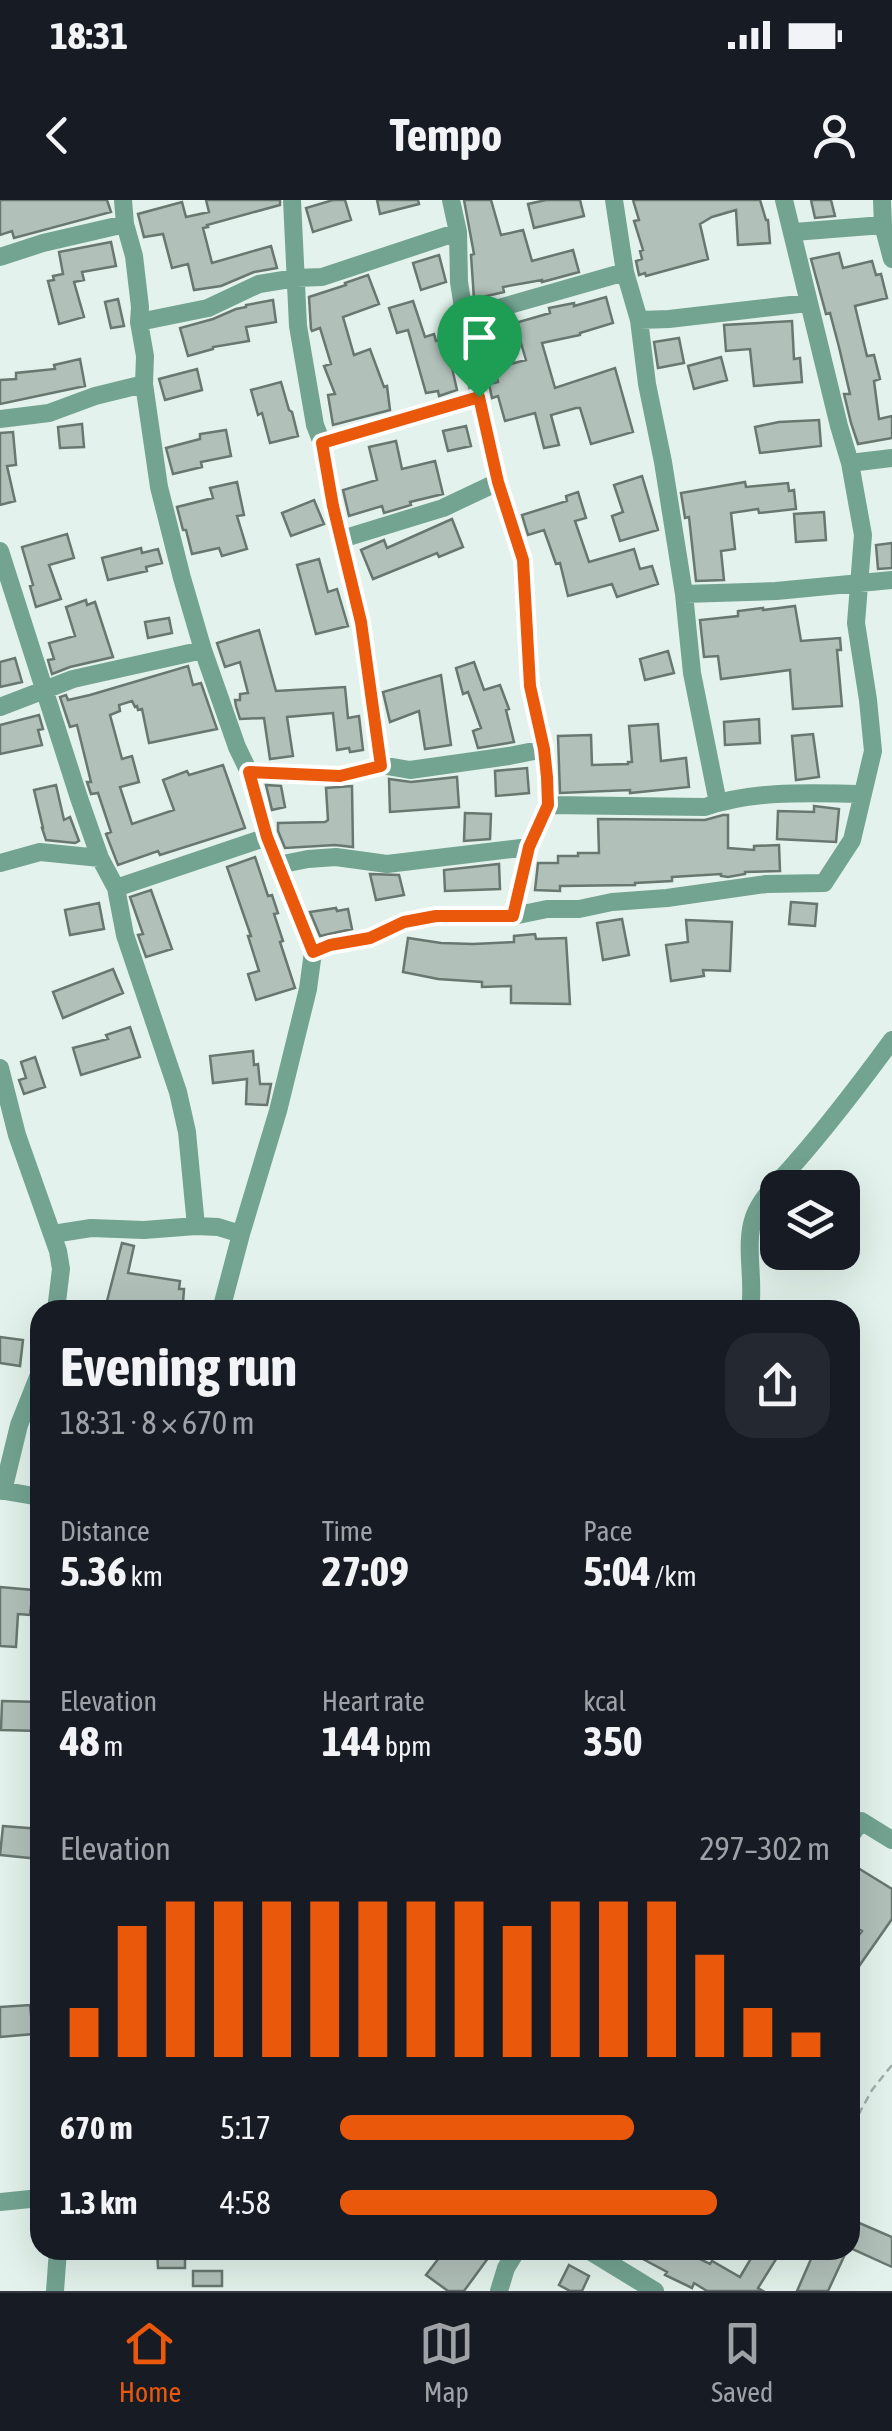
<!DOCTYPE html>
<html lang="en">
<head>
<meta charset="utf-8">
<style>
  :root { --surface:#171b24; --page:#242831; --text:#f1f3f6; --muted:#9ea1a6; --line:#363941; --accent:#ea580c }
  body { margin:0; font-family:"Asap Condensed",sans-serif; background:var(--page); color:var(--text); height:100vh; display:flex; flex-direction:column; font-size:38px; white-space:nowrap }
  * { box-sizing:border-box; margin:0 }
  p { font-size:32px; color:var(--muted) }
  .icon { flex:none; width:55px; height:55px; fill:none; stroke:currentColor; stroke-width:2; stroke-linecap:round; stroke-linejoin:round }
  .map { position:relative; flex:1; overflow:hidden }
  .drawer { position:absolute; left:30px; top:1100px; width:830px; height:960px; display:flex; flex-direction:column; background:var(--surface); border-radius:30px; box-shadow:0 10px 40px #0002 }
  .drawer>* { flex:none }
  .fabs { position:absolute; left:760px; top:970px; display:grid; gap:20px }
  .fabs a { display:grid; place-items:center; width:100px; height:100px; border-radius:20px; background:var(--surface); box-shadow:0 10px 40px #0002; font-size:50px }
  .pin { position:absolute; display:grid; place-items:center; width:85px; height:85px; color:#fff; margin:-102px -42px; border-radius:50% 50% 50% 0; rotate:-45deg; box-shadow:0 0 10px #0007 }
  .pin .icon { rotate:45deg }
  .round { display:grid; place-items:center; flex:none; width:105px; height:105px; border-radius:30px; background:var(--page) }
  .head { display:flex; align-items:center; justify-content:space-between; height:170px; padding:0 30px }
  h1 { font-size:55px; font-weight:700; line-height:75px }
  .stats { display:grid; grid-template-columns:repeat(3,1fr); gap:15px; height:170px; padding:10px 30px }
  .stats div { display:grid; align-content:center }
  .stats b { font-size:42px; font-weight:700 }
  .stats small { font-size:28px; font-weight:400 }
  .stats p { font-size:28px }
  .chart { height:280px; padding:20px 30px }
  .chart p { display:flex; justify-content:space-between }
  .chart svg { width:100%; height:180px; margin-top:10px; stroke:var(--accent); stroke-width:6 }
  ul { padding:0 30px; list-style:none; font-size:32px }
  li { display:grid; grid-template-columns:160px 120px 1fr; align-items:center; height:75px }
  li i { height:25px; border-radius:12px; background:var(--accent) }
  .status { display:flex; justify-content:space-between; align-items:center; height:70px; padding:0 50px; background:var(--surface); direction:ltr }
  .status svg { height:28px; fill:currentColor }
  header { display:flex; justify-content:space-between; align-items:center; height:130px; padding:0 30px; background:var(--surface); font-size:45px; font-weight:700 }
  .dock { display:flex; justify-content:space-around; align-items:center; height:140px; border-top:2px solid var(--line); background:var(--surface); font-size:28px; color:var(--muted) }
  .dock a { display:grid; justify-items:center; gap:5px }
  .dock .active { color:var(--accent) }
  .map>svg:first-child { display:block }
  .building { fill:#b2c0ba; stroke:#697771; stroke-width:2.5 }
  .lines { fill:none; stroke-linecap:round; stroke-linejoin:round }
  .path { stroke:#a2aeaa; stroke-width:2.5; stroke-dasharray:8 5; stroke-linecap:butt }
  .minor { stroke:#73a391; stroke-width:18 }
  .route-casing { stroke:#fff; stroke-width:20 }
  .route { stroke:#ea580c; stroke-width:12 }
</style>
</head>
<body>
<div class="status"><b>18:31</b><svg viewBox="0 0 49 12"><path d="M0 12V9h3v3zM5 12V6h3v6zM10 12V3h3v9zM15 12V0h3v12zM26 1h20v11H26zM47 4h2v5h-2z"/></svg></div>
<header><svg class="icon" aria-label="back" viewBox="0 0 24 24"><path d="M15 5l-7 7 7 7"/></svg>Tempo<svg class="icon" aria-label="person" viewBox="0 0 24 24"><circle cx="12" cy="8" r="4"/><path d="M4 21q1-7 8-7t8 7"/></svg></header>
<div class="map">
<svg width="892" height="2091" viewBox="0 0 892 2091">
  <rect width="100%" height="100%" fill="#e3f2ec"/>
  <path class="building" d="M0,0H107L111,12L14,38L12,31L0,35Z
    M206,0H280V5L207,25L208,27L203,28L212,63L271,46L277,68L254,72L221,86L194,90L188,64L172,68L163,34L144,37L138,14L182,2L186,17L209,12Z
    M333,0H345L351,20L313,32L306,8Z
    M377,0H418L419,4L380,14Z
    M464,0H491L501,35L523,30L532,61L573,50L579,72L542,82V80L503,87L504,92L474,99L471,55L474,54Z
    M546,0H580L584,16L534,28L528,4Z
    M633,0H760L766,20H768L770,43L738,45L736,10L712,17L700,24L708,59L646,76L645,73L639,75L636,61L642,59L640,51L643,50L634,21L639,20Z
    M811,0H831L835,16L815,18Z
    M111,42L116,66L82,72L84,80L74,82L84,117L59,124L48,81L54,80L53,76L63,74L59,52Z
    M839,53L843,68L872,61L876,75L881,74L887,98L855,106L867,156L874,155L880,179L874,181L879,219L892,216V238L858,244L851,223L844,194H850L839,147L830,113L826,114L811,59Z
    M439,55L446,82L421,90L413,63Z
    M368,75L379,104L343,117L354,155L370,149L384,187L387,186L390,210L333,225L328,195L335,194L324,166L331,164L320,128L312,131L311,129L309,97L346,85L345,83Z
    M606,97L613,123L580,133V135L542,143L555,188L615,168L633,232L591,244L580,208H576L551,215L559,245L544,248L535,213L505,221L498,196L492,198L489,184L498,182L495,168L526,160L515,123L550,113L549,108L574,103V106Z
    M118,99L124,126L111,128L105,102Z
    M273,100L276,122L246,127L249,141L213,147V149L188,156L180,128L213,119L236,109L246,107V105Z
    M413,101L425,137L434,134L436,141L442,139L450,159L457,190L439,196L438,191L426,193L408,130L397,133L389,108Z
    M792,121L794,159L800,158L802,182L754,186L750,149L726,151L724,125Z
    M679,138L684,163L658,168L654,142Z
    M721,157L727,180L694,189L688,166Z
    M80,159L85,186L0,204V180L16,179V173L55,169L54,165Z
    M197,169L202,190L165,200L159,179Z
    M281,182L289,210L292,212L298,236L270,243L262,213L258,215L251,190Z
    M819,220L821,246L760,253L755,227L779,222Z
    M82,224L84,247L60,248L58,227Z
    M466,226L471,246L448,251L443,231Z
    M226,230L231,256L201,262L202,267L173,274L166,248L200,239V234Z
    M13,232L16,265L7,266L15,301L0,305V233Z
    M396,241L402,269L435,261L443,294L410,302L411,305L384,313L382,306L349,316L343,290L377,280L369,247Z
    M642,276L658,330L620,341L612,316L623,312L614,285Z
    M237,282L244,315L237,316L247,349L222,356L219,348L192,354L186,330H183L177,307L213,298L210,288Z
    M745,282L746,287L788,283L789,291L794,290L796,309L759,313L758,309L731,313L735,349L721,351L724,380L696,381L689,317L685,318L681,293Z
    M578,292L586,318L575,321L589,362L634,349L640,369L652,366L658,384L617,397L612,384L568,396L560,363L556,364L544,330L528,335L522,315L567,301L566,296Z
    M314,300L324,324L291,336L282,313Z
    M824,312L826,340L796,342L794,314Z
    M452,319L463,347L439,357L437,353L373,379L361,350L384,340L387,348Z
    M67,334L74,358L49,365L61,399L36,407L30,386L33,385L22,347Z
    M892,343V368L878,369L876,345Z
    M141,348L142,353L158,349L162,363L146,367L147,371L108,380L102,358Z
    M319,359L328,392L337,389L348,426L316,434L297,365Z
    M86,400L87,405L95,402L113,457L70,467L52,474L48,460L54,459L49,443L75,436L66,407Z
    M795,406L801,441L840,438L841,450H837L842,506L793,509L790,470L721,479L718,456L704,457L700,420L738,416V411L763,408V410Z
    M169,418L172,433L148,438L145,422Z
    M259,430L276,491L345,487L348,518L359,516L363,550L350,552L349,548L337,550L333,513L287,517L293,556L270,559L264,518L240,519L236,506L235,500H240V494L248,493L240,462L225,467L217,443Z
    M668,451L674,473L645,480L640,459Z
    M15,458L22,482L0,487V462Z
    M474,462L484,490L500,485L509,509L506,510L514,542L478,548L473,531L481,528L468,492L463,494L456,468Z
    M188,466L193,485L201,483L217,529L149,543L142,509L138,510L137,506L135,507L132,501L119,505L120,511L110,515L122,559L132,556L139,582L120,587L132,624L174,610L163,580L187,571L189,575L223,565L245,628L160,655L158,651L118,665L106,634L111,632L98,593L91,594L87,582H91L77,525L70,527L60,497L66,495L68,500L90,495Z
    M441,475L451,545L425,549L419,511L390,522L383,492Z
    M39,515L43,529L38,530L42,545L0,554V525Z
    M759,519L760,543L725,545L724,522Z
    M658,524L661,561L686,558L689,587L630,593V590L560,593L558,536L591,535L592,565L628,564V562H632L629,526Z
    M813,534L819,577L796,580L792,536Z
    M527,568L529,593L496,596L495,571Z
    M457,577L459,607L390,612L389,579L411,582Z
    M56,585L64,620L70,617L79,641L75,643L46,640L42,628H43L34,590Z
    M266,585L281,586L285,607L272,610Z
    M352,586L353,647L335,645L285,648L278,631V623L325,622L328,620L326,588Z
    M814,606L839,609L836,642L777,639L778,611L814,612Z
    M465,613L491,614L490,639L464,641Z
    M723,615H728V648L754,650V646L779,645L780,671L745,672V674L728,677L721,676V674L672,677V681L635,683V685L560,686V691L535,690L538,663H558V656H578V653H599L598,619L705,620Z
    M255,657L268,696L272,695L278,713L274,714L283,741L280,742L295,788L256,800L248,774L259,771L248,736H251L227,667Z
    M499,664L500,689L445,691L444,670Z
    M370,674L399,675L404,695L376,700Z
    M151,690L172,749L146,757L138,735L143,734L130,697Z
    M791,702L817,704L815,726L789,724Z
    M99,703L104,729L70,735L65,710Z
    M336,708L337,711L348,709L352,729L320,736L310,712Z
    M622,719L629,755L603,760L597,723Z
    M686,720L732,722L730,771L703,770L704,776L671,781L666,745L688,742Z
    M535,734L536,739L566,738L570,804L511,803V786L482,787V782L438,779L403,772L408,738L441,743L473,744L514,742V736Z
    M113,769L123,793L63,818L53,792Z
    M130,827L140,857L81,875L73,848L108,839L106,835Z
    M253,851L254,865L258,864L260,884H271L267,905L246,904L247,879L213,883L210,856Z
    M35,857L45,887L24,894L19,880L26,878L21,862Z
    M122,1043L134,1046L128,1073L180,1081L179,1089H184L183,1103L178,1102L177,1110L132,1106L107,1101Z
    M0,1137L23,1140L20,1166L0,1163Z
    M0,1387L33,1390L30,1415L18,1414L16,1447L0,1446Z
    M2,1501L40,1502V1531L1,1530Z
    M3,1626L40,1629V1659L0,1655Z
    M858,1668L892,1689V1719L850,1779V1747L862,1731L850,1724V1682Z
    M30,1805L33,1834L0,1837V1807Z
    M850,2019L892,2037V2067L850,2048Z
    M157,2050H185V2068H158Z
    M445,2050H494L464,2091H448L426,2075Z
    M626,2050H681L710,2064L712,2061L740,2077L756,2050H768L778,2056L758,2088L763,2091H707L694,2083L692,2088L665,2075L667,2072Z
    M815,2050H847L828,2091H797Z
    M569,2065L589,2076L582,2091H570L559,2085Z
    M193,2071H222V2086H193Z"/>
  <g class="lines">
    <path class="path" d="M850,1924L855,1921L872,1890L892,1865"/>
    <path class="minor" d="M123,0L125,24L134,56L140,107L139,122L145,156L144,184L159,287L182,378L203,450L237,547L249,572L267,637L313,752L308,789L278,911L241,1034L221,1110
      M292,0L298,126L315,225L322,243L333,306L361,422L381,565
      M451,0L458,32L459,82L472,164L498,282L523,360L530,486L544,549L547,577L548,605L529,647L513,716
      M614,0L625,72L639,120L647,184L663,262L684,394L692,473L718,603
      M882,0L883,25L892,59
      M794,32L883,25
      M0,57L43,43L125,24
      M464,118L625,72
      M639,120L669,119L808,103
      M139,122L208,108L259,84L296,78L322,77L458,32
      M0,219L49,213L95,196L144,184
      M322,243L479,197
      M850,263L892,258
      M342,339L443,308L498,282
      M0,351L79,598L100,658L116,688L125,735L178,892L187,932L196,1026
      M684,394L776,391L892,380
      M0,507L73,479L203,450
      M249,572L340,576L381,565L410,570L509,556L544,549
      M548,605L705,607C755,590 810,593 863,594
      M0,663L40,652L100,658
      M278,665L308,659L336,657L387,664L529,647
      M116,688L267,637
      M313,752L331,745L370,738L404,722L436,716H513L547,709H579L612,702L667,698L766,684L824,683L852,640L873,551L868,500L856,423L863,335L850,263L839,226L784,0
      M0,868L17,935L58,1051L61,1069L56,1110
      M53,1034L91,1028L144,1030L196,1026L218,1027L241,1034
      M750,1110C755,1080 744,1045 754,1017C762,995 781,980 796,962C830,923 862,881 892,840
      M0,1290L40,1297
      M3,1291L19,1225L40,1172
      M850,1637L861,1621L892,1640
      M0,2002L40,1998
      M588,2050L655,2091
      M55,2091L58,2050
      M499,2091L506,2068L517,2050"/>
  </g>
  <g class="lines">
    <defs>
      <path id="route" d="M479,197L498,282L523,360L530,486L544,549L547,577L548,605L529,647L513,716H436L404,722L370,738L330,745L313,752L267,637L249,572L340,576L381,566L361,422L333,306L322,243Z"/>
    </defs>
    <use href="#route" class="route-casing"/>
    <use href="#route" class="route"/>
  </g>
</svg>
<div class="fabs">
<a><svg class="icon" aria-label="layers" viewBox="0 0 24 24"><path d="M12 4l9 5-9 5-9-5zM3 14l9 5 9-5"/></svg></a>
</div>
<div class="pin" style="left:479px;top:197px;background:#1e9e55"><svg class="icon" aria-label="arrive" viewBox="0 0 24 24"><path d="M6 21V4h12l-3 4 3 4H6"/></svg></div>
<section class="drawer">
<div class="head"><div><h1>Evening run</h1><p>18:31 · 8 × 670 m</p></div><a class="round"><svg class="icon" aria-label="share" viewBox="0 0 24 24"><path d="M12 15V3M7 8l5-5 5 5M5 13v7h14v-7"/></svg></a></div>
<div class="stats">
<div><p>Distance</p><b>5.36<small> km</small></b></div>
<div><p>Time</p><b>27:09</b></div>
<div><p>Pace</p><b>5:04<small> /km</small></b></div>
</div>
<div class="stats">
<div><p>Elevation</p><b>48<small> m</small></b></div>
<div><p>Heart rate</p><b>144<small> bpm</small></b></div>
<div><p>kcal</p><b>350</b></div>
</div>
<div class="chart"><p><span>Elevation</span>297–302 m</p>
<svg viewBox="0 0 160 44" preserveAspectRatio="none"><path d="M5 44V32M15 44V12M25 44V6M35 44V6M45 44V6M55 44V6M65 44V6M75 44V6M85 44V6M95 44V12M105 44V6M115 44V6M125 44V6M135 44V19M145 44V32M155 44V38"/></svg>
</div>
<ul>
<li><b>670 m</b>5:17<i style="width:60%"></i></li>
<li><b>1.3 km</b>4:58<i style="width:77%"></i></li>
</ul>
</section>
</div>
<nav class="dock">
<a class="active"><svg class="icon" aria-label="home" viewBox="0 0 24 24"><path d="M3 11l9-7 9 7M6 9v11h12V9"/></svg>Home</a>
<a><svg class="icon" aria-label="map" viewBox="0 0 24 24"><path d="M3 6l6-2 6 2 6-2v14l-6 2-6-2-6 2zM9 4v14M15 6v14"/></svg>Map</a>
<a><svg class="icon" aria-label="saved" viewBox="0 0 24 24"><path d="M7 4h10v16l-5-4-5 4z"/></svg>Saved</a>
</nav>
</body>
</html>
